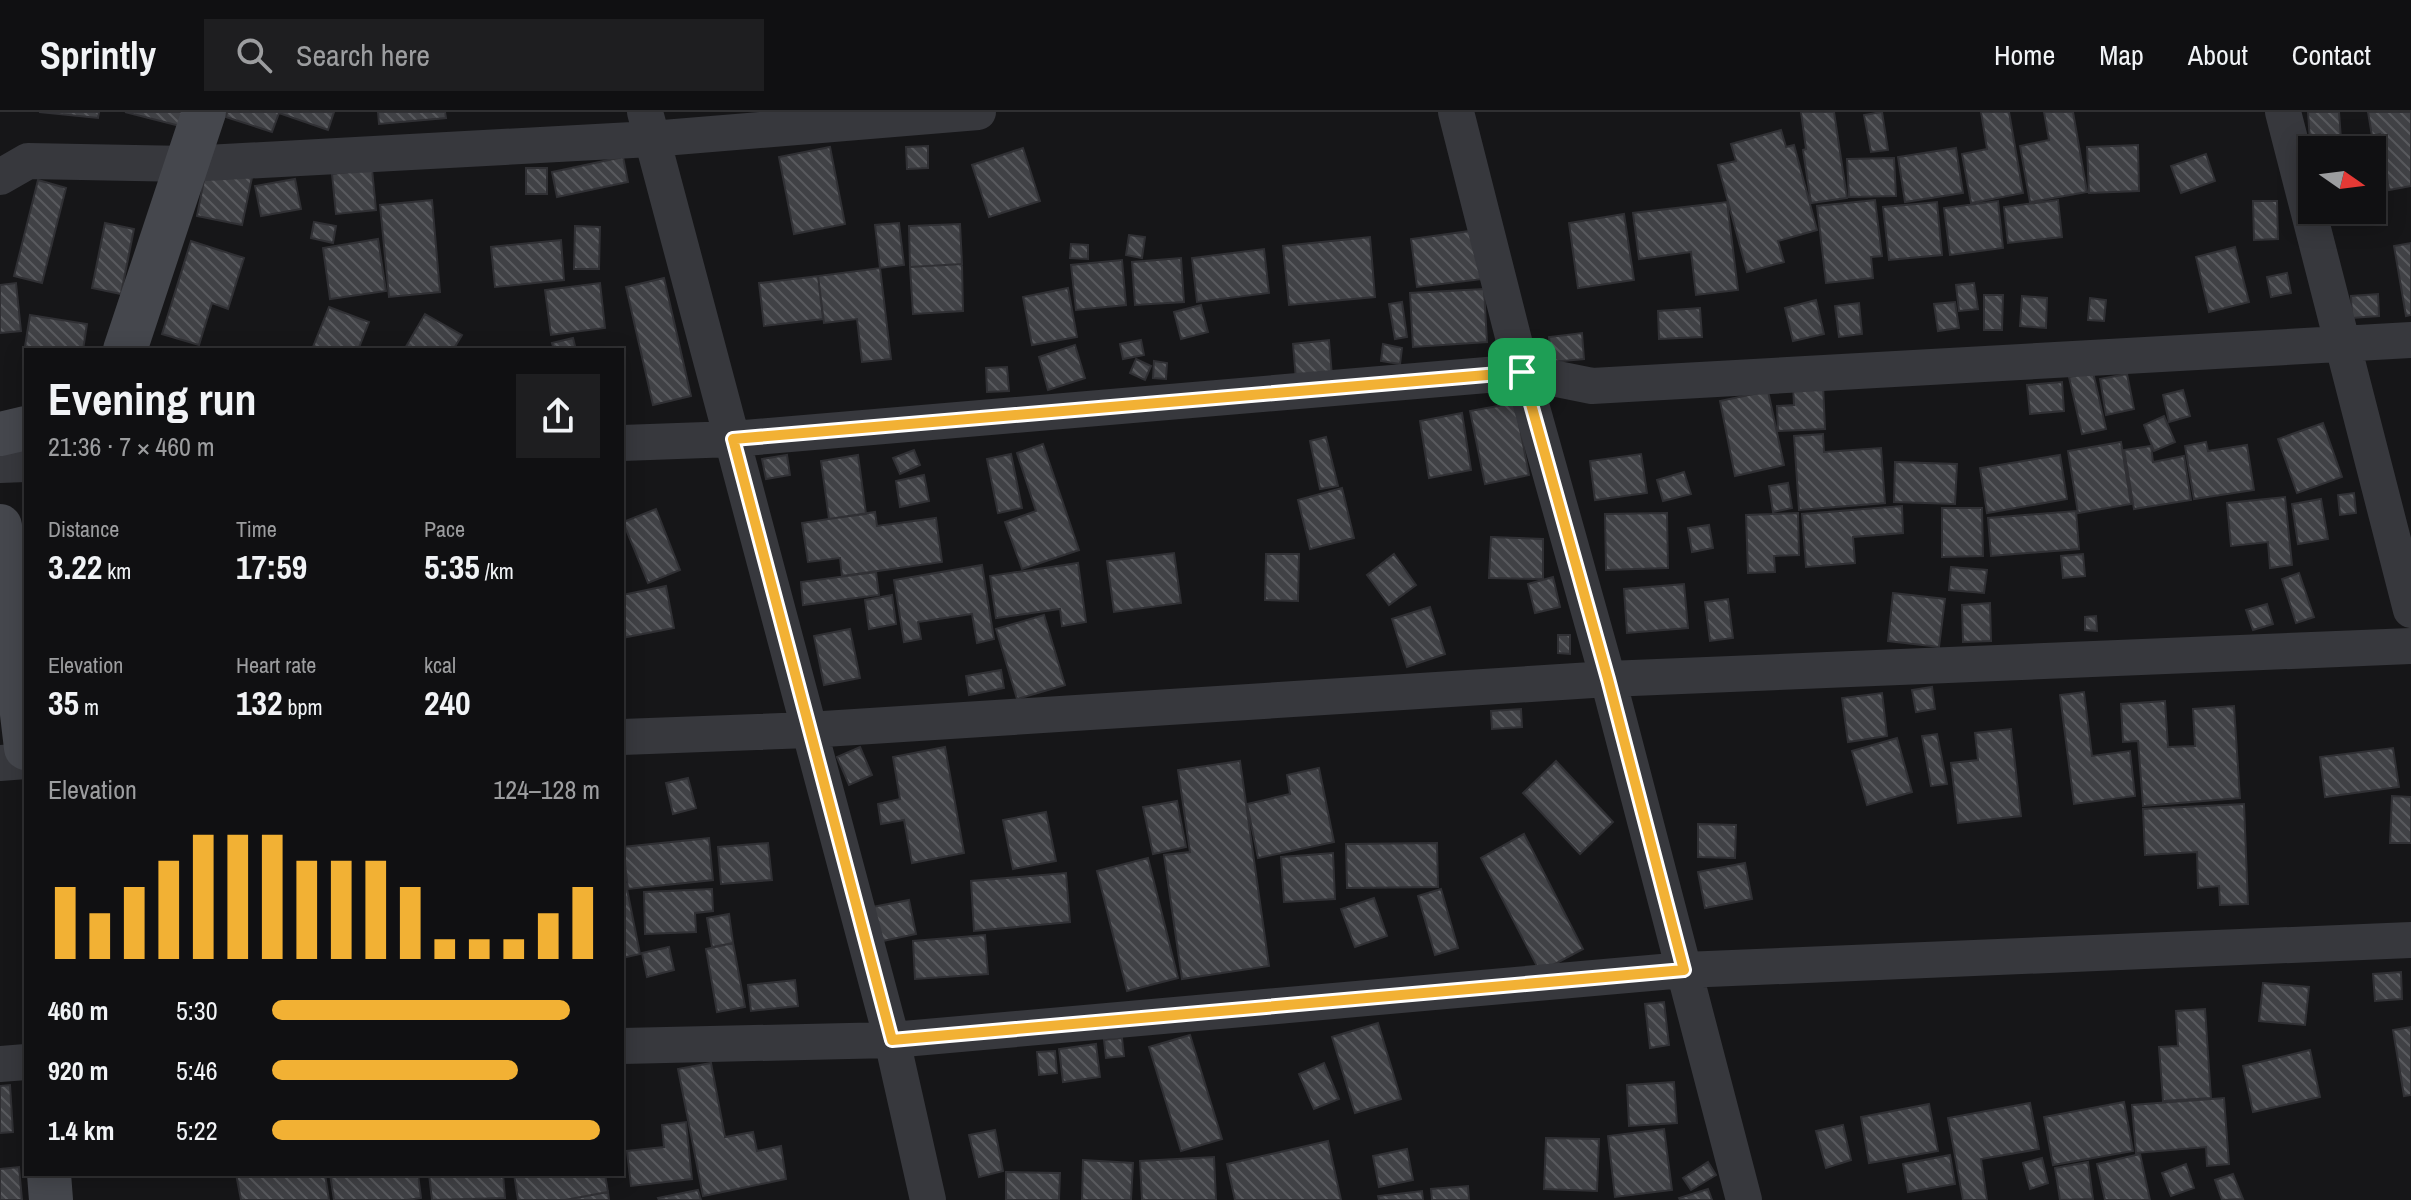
<!DOCTYPE html>
<html lang="en">
<head>
<meta charset="utf-8">
<style>
  :root { --surface:#101012; --page:#1e1e20; --text:#f1f3f6; --muted:#9c9d9f; --line:#303032; --accent:#f2b134 }
  body { margin:0; font-family:"Archivo Narrow",sans-serif; background:var(--page); color:var(--text); height:100vh; display:flex; flex-direction:column; font-size:30px; white-space:nowrap }
  * { box-sizing:border-box; margin:0 }
  p { font-size:26px; color:var(--muted) }
  .icon { flex:none; width:44px; height:44px; fill:none; stroke:currentColor; stroke-width:2; stroke-linecap:round; stroke-linejoin:round }
  .map { position:relative; flex:1; overflow:hidden }
  .side { position:absolute; left:24px; top:236px; width:600px; height:828px; display:flex; flex-direction:column; background:var(--surface); border-radius:0px; box-shadow:0 4px 20px #0003,0 0 0 2px var(--line) }
  .side>* { flex:none }
  .needle { width:52px; rotate:104deg }
  .buttons { position:absolute; left:2298px; top:24px; display:grid; gap:16px }
  .buttons a { display:grid; place-items:center; width:88px; height:88px; border-radius:0px; background:var(--surface); box-shadow:0 4px 20px #0003,0 0 0 2px var(--line); font-size:40px }
  .pin { position:absolute; display:grid; place-items:center; width:68px; height:68px; color:#fff; margin:-34px; border-radius:16px; box-shadow:0 4px 12px #0006 }
  .round { display:grid; place-items:center; flex:none; width:84px; height:84px; border-radius:0px; background:var(--page) }
  .overview { display:flex; align-items:center; justify-content:space-between; height:136px; padding:0 24px }
  h1 { font-size:44px; font-weight:700; line-height:60px }
  .stats { display:grid; grid-template-columns:repeat(3,1fr); gap:12px; height:136px; padding:8px 24px }
  .stats div { display:grid; align-content:center }
  .stats b { font-size:34px; font-weight:700 }
  .stats small { font-size:22px; font-weight:400 }
  .stats p { font-size:22px }
  .chart { height:224px; padding:16px 24px }
  .chart p { display:flex; justify-content:space-between }
  .chart svg { width:100%; height:144px; margin-top:8px; stroke:var(--accent); stroke-width:6 }
  ul { padding:0 24px; list-style:none; font-size:26px }
  li { display:grid; grid-template-columns:128px 96px 1fr; align-items:center; height:60px }
  li i { height:20px; border-radius:10px; background:var(--accent) }
  header { display:flex; align-items:center; gap:48px; box-sizing:border-box; height:112px; padding:0 40px; background:var(--surface); border-bottom:2px solid var(--line) }
  header strong { font-size:38px }
  nav { display:flex; gap:44px; margin-inline-start:auto; font-size:28px }
  .search { width:560px; height:72px; background:var(--page); display:flex; align-items:center; gap:20px; box-sizing:border-box; padding:0 28px; border-radius:0px; color:var(--muted); font-size:30px }
  .map>svg:first-child { display:block }
  .building { fill:url(#building-back-hatch); stroke:#303034; stroke-width:2 }
  .lines { fill:none; stroke-linecap:round; stroke-linejoin:round }
  .street { stroke:#37383d; stroke-width:36 }
  .secondary { stroke:#45474d; stroke-width:44 }
  .route-casing { stroke:#fff; stroke-width:16 }
  .route { stroke:#f2b134; stroke-width:10 }
</style>
</head>
<body>
<header>
<strong>Sprintly</strong>
<div class="search"><svg class="icon" aria-label="search" viewBox="0 0 24 24"><circle cx="10" cy="10" r="6"/><path d="M15 15l6 6"/></svg>Search here</div>
<nav><a>Home</a><a>Map</a><a>About</a><a>Contact</a></nav>
</header>
<div class="map">
<svg width="2411" height="1088" viewBox="0 0 2411 1088">
  <defs>
    <pattern id="building-back-hatch" width="6" height="6" patternUnits="userSpaceOnUse" patternTransform="scale(2)"><rect width="6" height="6" fill="#404145"/><path d="M-1 5l2 2M0 0l6 6M5-1l2 2" fill="none" stroke="#595a5e"/></pattern>
  </defs>
  <rect width="100%" height="100%" fill="#161618"/>
  <path class="building" d="M39,0H99L98,6Z
    M125,0H183L180,14Z
    M227,0H334L328,18L279,1L272,20L226,5Z
    M378,0H445L446,6L379,12Z
    M1801,0H1834L1847,86L1811,91L1803,38L1806,37Z
    M1882,0L1888,38L1871,40L1864,3Z
    M1981,0H2009L2023,81L1971,91L1962,42L1987,37Z
    M2044,0H2073L2087,80L2030,90L2020,34L2049,28Z
    M2308,0H2339L2341,27L2310,29Z
    M2368,0H2411V74L2389,78L2380,22L2372,24Z
    M1781,18L1786,35L1794,33L1817,118L1778,129L1784,150L1747,160L1718,53L1736,49L1731,32Z
    M2138,33L2139,79L2089,81L2087,35Z
    M928,34V56L907,57L906,35Z
    M830,35L845,112L794,122L779,45Z
    M1023,36L1040,89L989,105L972,53Z
    M1956,36L1963,81L1905,90L1898,45Z
    M2206,42L2215,69L2181,81L2171,54Z
    M623,45L628,70L557,85L552,60Z
    M1894,46L1896,84L1849,85L1847,47Z
    M208,48L254,56L242,113L197,104Z
    M526,56H547V82H526Z
    M372,57L376,98L336,102L332,62Z
    M295,67L301,97L261,104L255,74Z
    M38,68L66,76L42,171L14,164Z
    M432,88L440,180L389,185L380,93Z
    M1875,88L1882,144L1871,145L1873,166L1826,171L1817,94Z
    M2058,88L2062,125L2008,131L2004,95Z
    M1998,89L2003,136L1950,143L1944,96Z
    M2253,89H2277L2278,127L2254,128Z
    M1727,90L1738,178L1696,183L1691,140L1639,147L1633,101Z
    M1937,90L1942,143L1889,148L1883,95Z
    M1624,102L1634,168L1578,176L1569,111Z
    M314,110L336,114L333,131L311,126Z
    M105,111L134,117L121,182L92,176Z
    M899,111L904,153L880,156L875,113Z
    M960,112L962,152L910,155L909,114Z
    M575,114L600,115L599,157H574Z
    M1477,118L1483,167L1417,175L1411,127Z
    M1129,123L1145,125L1142,146L1126,143Z
    M1370,125L1375,185L1289,193L1283,134Z
    M378,127L386,179L330,187L323,136Z
    M561,128L564,168L495,175L491,135Z
    M191,129L244,146L228,197L212,191L199,233L162,222Z
    M2411,131V203L2406,204L2394,134Z
    M1071,132L1088,133V147L1070,146Z
    M2235,135L2249,190L2209,200L2196,145Z
    M1264,137L1269,181L1197,190L1192,146Z
    M1181,146L1184,190L1135,193L1132,150Z
    M1122,148L1126,193L1076,198L1071,153Z
    M962,152L963,199L913,202L910,155Z
    M880,156L891,247L862,250L857,207L824,211L818,164Z
    M2287,161L2291,181L2271,185L2267,165Z
    M818,164L823,207L764,214L759,171Z
    M664,166L691,284L653,293L626,175Z
    M16,171L21,219L0,221V173Z
    M600,171L605,216L551,223L545,178Z
    M1974,171L1978,197L1959,199L1956,173Z
    M1068,176L1077,225L1032,233L1023,185Z
    M1484,177L1487,230L1413,235L1410,181Z
    M2378,182L2379,204L2352,206L2351,184Z
    M1984,183H2003L2002,218H1984Z
    M2022,184L2047,186L2046,216L2020,214Z
    M2090,186L2106,188L2104,209L2088,208Z
    M1816,188L1824,222L1793,229L1785,196Z
    M1402,190L1407,225L1395,227L1389,192Z
    M1955,190L1959,216L1938,219L1934,192Z
    M1859,191L1862,222L1839,225L1835,194Z
    M1201,193L1208,220L1181,227L1174,200Z
    M329,195L369,210L358,238H322L313,235Z
    M1700,196L1702,225L1659,227L1658,199Z
    M425,202L462,223L453,238H404Z
    M30,203L87,212L83,238H26V247H23Z
    M1582,221L1584,247L1552,250L1549,225Z
    M573,226L576,238H554L552,231Z
    M1141,228L1144,243L1123,247L1120,232Z
    M1329,228L1332,264L1296,268L1293,232Z
    M1383,232L1402,236L1400,252L1381,249Z
    M1075,233L1085,266L1048,278L1039,245Z
    M1136,247L1151,254L1145,268L1130,261Z
    M1154,249L1167,251L1166,267L1153,266Z
    M1007,255L1009,279L987,280L986,256Z
    M2093,260L2106,317L2082,322L2069,265Z
    M2127,262L2134,297L2106,303L2100,267Z
    M2062,270L2064,299L2030,302L2027,273Z
    M1823,272L1825,317L1778,319L1777,294L1794,293L1793,273Z
    M2183,278L2190,304L2169,310L2163,283Z
    M1768,279L1784,353L1735,364L1720,289Z
    M1515,291L1529,363L1485,372L1470,299Z
    M1462,301L1471,358L1429,366L1420,309Z
    M2164,304L2175,330L2154,339L2144,313Z
    M2323,311L2342,365L2297,381L2278,327Z
    M1823,322L1824,340L1881,336L1885,391L1799,398L1794,324Z
    M1326,325L1338,374L1320,377L1310,329Z
    M2121,330L2131,392L2078,401L2068,339Z
    M2206,330L2208,339L2247,333L2254,378L2194,387L2185,334Z
    M1043,332L1079,438L1022,457L1005,410L1036,399L1017,341Z
    M2151,334L2153,350L2184,344L2191,388L2134,397L2124,338Z
    M914,338L920,353L900,362L893,346Z
    M1011,342L1022,396L998,401L987,347Z
    M1641,342L1647,381L1595,388L1590,349Z
    M787,343L790,363L766,367L762,347Z
    M858,343L866,402L829,407L821,349Z
    M2060,343L2067,387L1987,401L1980,356Z
    M1895,350L1957,352L1955,392L1894,390Z
    M1684,360L1691,382L1663,389L1657,368Z
    M924,363L929,389L900,395L896,369Z
    M1788,371L1792,396L1773,400L1769,374Z
    M1342,376L1354,426L1310,437L1298,388Z
    M2354,381L2356,401L2340,403L2338,383Z
    M2285,385L2292,453L2270,456L2268,430L2231,434L2227,391Z
    M2321,387L2328,427L2298,432L2292,392Z
    M1902,394L1903,421L1853,425L1855,451L1806,455L1802,402Z
    M1942,396H1982L1983,444L1942,445Z
    M656,397L680,458L648,471L623,410Z
    M2076,399L2079,437L1991,444L1988,406Z
    M875,400L877,414L936,406L942,450L842,464L840,446L808,450L802,411Z
    M1667,401L1668,456L1606,458L1605,402Z
    M1798,401L1799,443L1774,444L1775,460L1748,461L1746,403Z
    M1709,413L1713,436L1692,440L1688,416Z
    M1491,425L1543,427V467L1489,466Z
    M1174,441L1181,491L1114,500L1107,449Z
    M1266,442H1299L1298,489L1265,488Z
    M1394,442L1416,473L1389,493L1367,463Z
    M2083,442L2085,464L2063,466L2061,444Z
    M1078,451L1086,510L1062,514L1060,497L996,506L990,464Z
    M982,453L994,527L977,531L972,502L918,510L921,527L904,530L894,468Z
    M1951,455L1987,458L1984,481L1949,478Z
    M876,460L879,483L803,493L801,470Z
    M2299,461L2314,505L2296,511L2282,467Z
    M1553,465L1560,495L1535,501L1528,472Z
    M1684,472L1688,516L1627,521L1624,477Z
    M666,474L674,516L622,526V483Z
    M1893,481L1945,487L1939,535L1888,529Z
    M892,483L896,512L869,517L865,488Z
    M1728,487L1733,526L1710,529L1705,490Z
    M1990,491L1991,529L1963,530L1962,493Z
    M2267,492L2273,512L2253,518L2246,498Z
    M1430,495L1445,542L1407,555L1392,507Z
    M1044,503L1065,573L1017,587L996,517Z
    M2096,504L2097,519L2085,518V505Z
    M850,517L860,566L824,573L814,524Z
    M1558,523H1570V542L1558,541Z
    M1001,558L1004,576L969,583L966,564Z
    M1932,575L1935,597L1916,600L1912,578Z
    M2084,580L2092,644L2130,639L2135,684L2074,692L2060,583Z
    M1882,581L1887,624L1848,630L1842,586Z
    M2165,589L2168,635L2195,634L2193,597L2234,594L2240,686L2143,694L2138,629L2123,630L2121,592Z
    M1521,597L1522,615L1492,617L1491,599Z
    M2011,617L2021,704L1958,711L1951,651L1978,648L1975,621Z
    M1937,622L1947,672L1931,674L1922,624Z
    M1897,626L1912,680L1867,693L1852,639Z
    M860,635L872,663L849,673L837,645Z
    M945,635L964,741L912,751L904,708L881,712L878,692L900,687L893,645Z
    M2393,636L2399,675L2325,685L2320,645Z
    M1240,649L1269,854L1182,867L1164,743L1190,740L1178,658Z
    M1556,649L1613,710L1580,742L1523,681Z
    M1319,656L1334,730L1258,746L1247,692L1290,682L1287,663Z
    M688,666L696,696L673,702L666,671Z
    M2392,684L2411,685V731H2390Z
    M1177,689L1186,735L1153,742L1143,695Z
    M2244,692L2248,792L2220,793L2219,774L2198,776L2197,740L2145,743L2143,697Z
    M1046,700L1056,749L1013,757L1003,708Z
    M1698,712L1736,713L1735,746L1698,745Z
    M1524,722L1583,837L1540,860L1481,746Z
    M709,726L713,768L628,777L623,735Z
    M768,731L772,768L721,772L718,735Z
    M1437,731L1438,775L1347,776L1346,732Z
    M1333,741L1335,787L1284,790L1281,745Z
    M1148,746L1178,866L1127,879L1097,759Z
    M1745,751L1752,787L1705,796L1698,760Z
    M1066,761L1070,810L974,819L971,769Z
    M626,772L640,842L622,846V773Z
    M712,777L713,799L695,801L696,820L645,822L644,780Z
    M1441,777L1458,836L1435,843L1418,784Z
    M1374,786L1387,824L1355,835L1341,797Z
    M909,788L916,822L878,830L872,795Z
    M729,802L733,831L712,835L707,806Z
    M985,823L988,862L915,867L913,829Z
    M733,831L745,895L717,900L706,837Z
    M669,835L674,858L647,865L642,841Z
    M2401,860L2402,887L2375,889L2373,862Z
    M795,868L798,894L751,899L748,873Z
    M2263,871L2309,875L2305,913L2259,909Z
    M1664,890L1669,933L1650,936L1645,892Z
    M2205,897L2211,986L2163,989L2159,935L2178,934L2176,899Z
    M1378,911L1401,987L1355,1001L1332,925Z
    M2411,915V983L2404,984L2393,918Z
    M1190,923L1222,1027L1181,1039L1149,935Z
    M1122,926L1124,944L1106,946L1104,928Z
    M1096,932L1100,965L1063,970L1059,937Z
    M2310,938L2320,985L2253,1000L2243,954Z
    M1055,939L1057,961L1039,963L1037,940Z
    M711,951L725,1025L753,1020L757,1039L781,1034L786,1067L703,1084L678,957Z
    M1324,951L1339,987L1314,997L1299,962Z
    M1674,970L1677,1011L1629,1014L1627,973Z
    M10,973L13,1020L0,1021V974Z
    M2224,986L2229,1052L2207,1054L2206,1035L2136,1041L2132,993Z
    M2124,990L2133,1039L2053,1053L2044,1005Z
    M2030,991L2039,1037L1981,1047L1987,1088H1963L1948,1006Z
    M1929,992L1938,1039L1869,1051L1861,1005Z
    M686,1010L692,1067L631,1074L627,1039L664,1035L662,1013Z
    M1843,1013L1851,1048L1826,1056L1816,1019Z
    M1664,1017L1672,1078L1615,1085L1608,1024Z
    M995,1018L1003,1059L979,1065L969,1023Z
    M1546,1026L1599,1027L1597,1079L1544,1077Z
    M1328,1029L1341,1088H1235L1227,1052Z
    M1407,1037L1413,1068L1379,1075L1373,1044Z
    M2140,1042L2150,1088H2105L2097,1052Z
    M1950,1043L1955,1072L1908,1080L1903,1052Z
    M1214,1045L1216,1088H1142L1140,1049Z
    M2042,1046L2048,1071L2030,1077L2023,1051Z
    M1083,1048L1133,1051L1131,1088H1082Z
    M1708,1050L1716,1063L1691,1078L1683,1066Z
    M2088,1050L2093,1087L2060,1088L2055,1056Z
    M2186,1052L2194,1076L2171,1084L2162,1061Z
    M19,1055L22,1088H0V1057Z
    M1006,1060L1060,1061L1059,1088H1006Z
    M236,1062H325L329,1088H241Z
    M330,1062H418L421,1086L407,1088H334Z
    M429,1062H503L505,1086L432,1088Z
    M514,1062H605L608,1080L565,1088H518Z
    M2233,1062L2243,1087L2222,1088L2215,1068Z
    M1468,1074L1469,1088H1432L1431,1077Z
    M1708,1077L1712,1088H1680L1679,1086Z
    M698,1078L701,1088H659L658,1086Z
    M1422,1079L1423,1088H1379L1378,1084Z
    M608,1080L609,1088H565Z"/>
  <g class="lines">
    <path class="street" d="M645,0L892,928L928,1088
      M1456,0L1522,260L1608,567L1744,1088
      M2283,0L2411,498
      M0,65L28,49L188,52L651,27L978,0
      M622,331L733,327L1522,260L1592,274L2411,228
      M0,353L26,352
      M622,625L808,618L1608,567L2411,534
      M0,651L26,649
      M622,934L892,928L1684,858L2411,828
      M0,952L26,950"/>
    <path class="secondary" d="M125,238L204,0
      M0,322L26,316
      M0,414L26,636
      M49,1062L51,1088"/>
  </g>
  <g class="lines">
    <defs>
      <path id="route" d="M1522,260L1608,567L1684,858L892,928L733,327Z"/>
    </defs>
    <use href="#route" class="route-casing"/>
    <use href="#route" class="route"/>
  </g>
</svg>
<div class="buttons">
<a><svg class="needle" viewBox="-14 -14 28 28"><path d="M0-13l5 13h-10z" fill="#e53935"/><path d="M0 13l5-13h-10z" fill="#9c9d9f"/></svg></a>
</div>
<div class="pin" style="left:1522px;top:260px;background:#1e9e55"><svg class="icon" aria-label="arrive" viewBox="0 0 24 24"><path d="M6 21V4h12l-3 4 3 4H6"/></svg></div>
<section class="side">
<div class="overview"><div><h1>Evening run</h1><p>21:36 · 7 × 460 m</p></div><a class="round"><svg class="icon" aria-label="share" viewBox="0 0 24 24"><path d="M12 15V3M7 8l5-5 5 5M5 13v7h14v-7"/></svg></a></div>
<div class="stats">
<div><p>Distance</p><b>3.22<small> km</small></b></div>
<div><p>Time</p><b>17:59</b></div>
<div><p>Pace</p><b>5:35<small> /km</small></b></div>
</div>
<div class="stats">
<div><p>Elevation</p><b>35<small> m</small></b></div>
<div><p>Heart rate</p><b>132<small> bpm</small></b></div>
<div><p>kcal</p><b>240</b></div>
</div>
<div class="chart"><p><span>Elevation</span>124–128 m</p>
<svg viewBox="0 0 160 44" preserveAspectRatio="none"><path d="M5 44V22M15 44V30M25 44V22M35 44V14M45 44V6M55 44V6M65 44V6M75 44V14M85 44V14M95 44V14M105 44V22M115 44V38M125 44V38M135 44V38M145 44V30M155 44V22"/></svg>
</div>
<ul>
<li><b>460 m</b>5:30<i style="width:91%"></i></li>
<li><b>920 m</b>5:46<i style="width:75%"></i></li>
<li><b>1.4 km</b>5:22<i style="width:100%"></i></li>
</ul>
</section>
</div>
</body>
</html>
